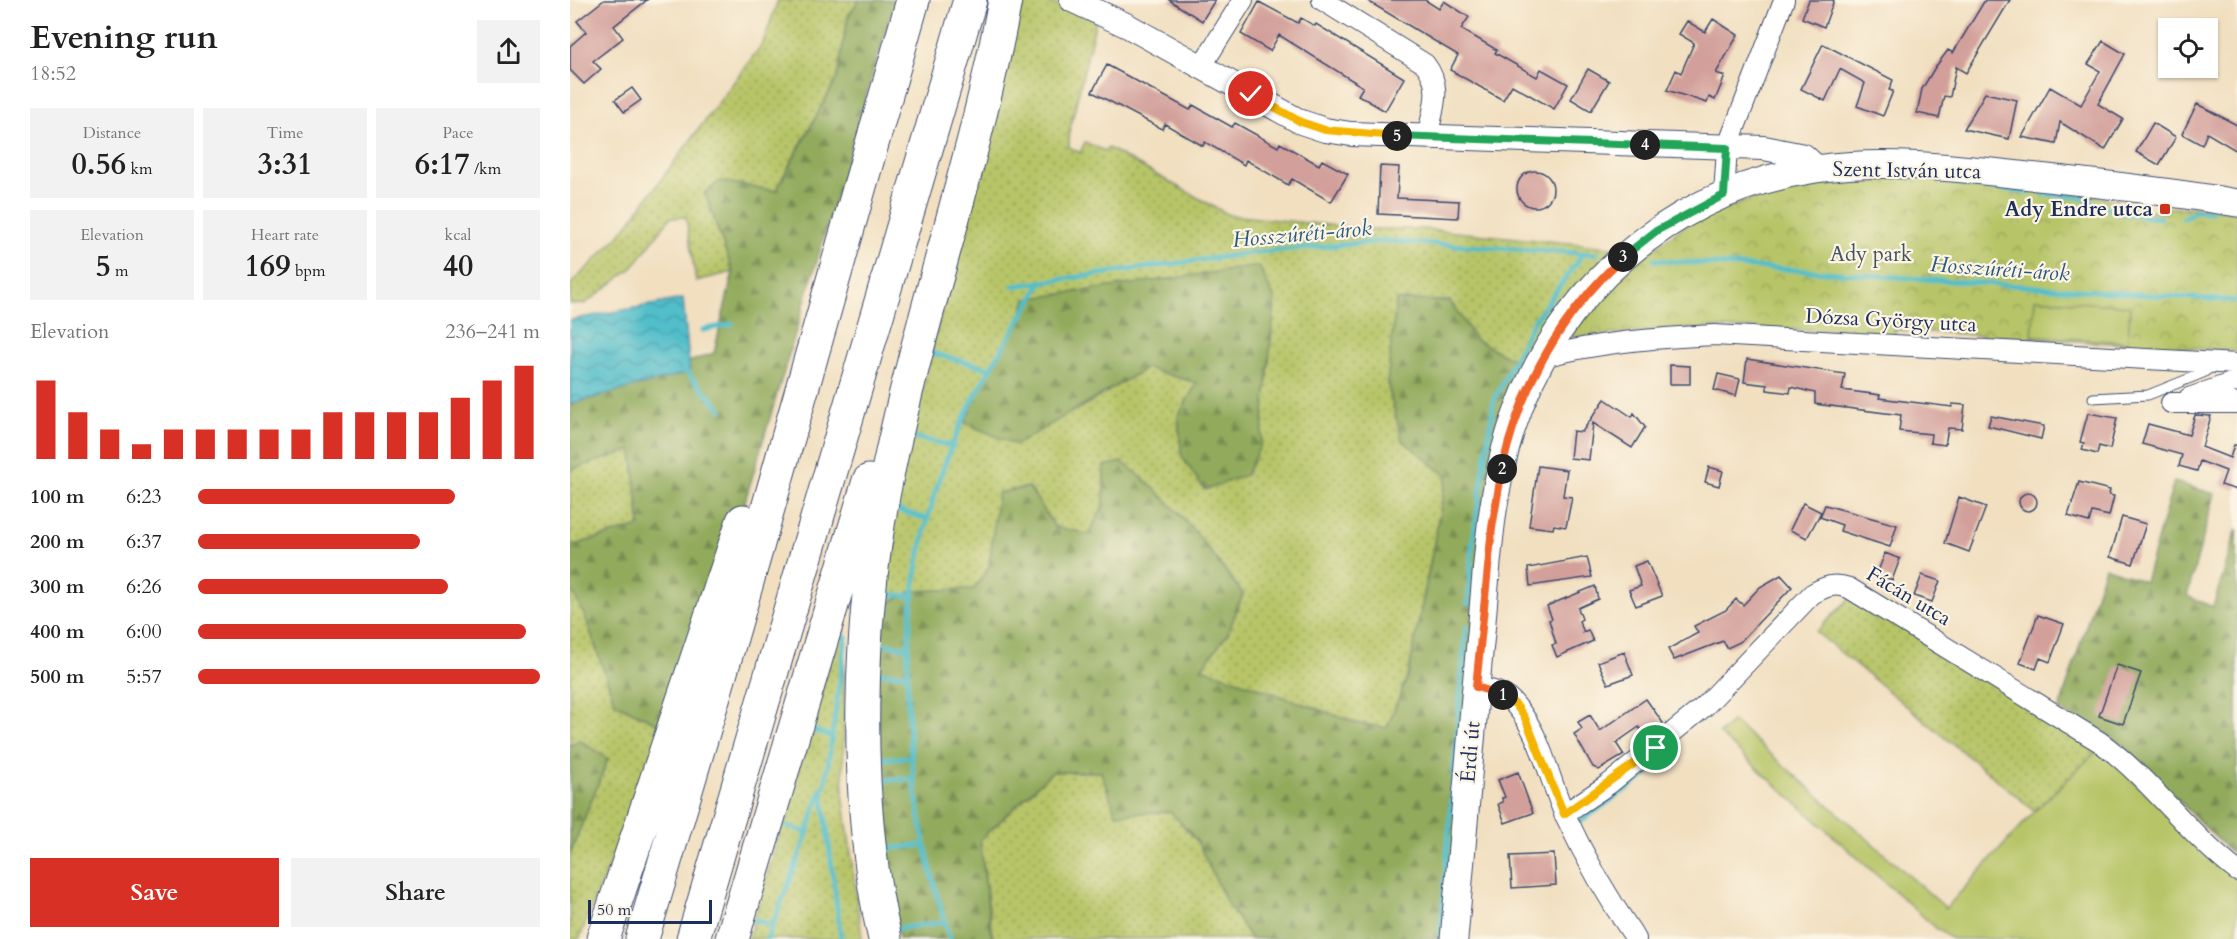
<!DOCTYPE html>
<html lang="en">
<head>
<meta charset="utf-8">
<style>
  :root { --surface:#fff; --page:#f2f2f2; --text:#222; --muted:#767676; --accent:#d93025 }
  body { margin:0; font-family:Cardo,serif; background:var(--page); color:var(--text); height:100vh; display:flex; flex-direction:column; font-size:22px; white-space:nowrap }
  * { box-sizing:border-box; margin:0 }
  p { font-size:20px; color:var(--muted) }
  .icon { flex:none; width:33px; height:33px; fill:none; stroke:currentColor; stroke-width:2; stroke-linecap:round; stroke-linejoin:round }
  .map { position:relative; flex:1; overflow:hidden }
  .drawer { display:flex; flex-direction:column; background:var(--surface); width:570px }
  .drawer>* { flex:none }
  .controls { position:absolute; left:1588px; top:18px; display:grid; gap:12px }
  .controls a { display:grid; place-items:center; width:60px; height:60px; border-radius:0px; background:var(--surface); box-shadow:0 2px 4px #0004; font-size:30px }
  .scale { position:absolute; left:18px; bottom:15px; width:124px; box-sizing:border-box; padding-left:6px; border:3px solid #1b2f5e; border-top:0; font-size:16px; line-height:21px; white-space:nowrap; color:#1b2f5e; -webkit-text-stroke:4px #fcf5e5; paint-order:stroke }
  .pin { position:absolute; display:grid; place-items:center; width:51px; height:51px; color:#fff; margin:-26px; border:3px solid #fff; border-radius:50%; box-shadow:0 2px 6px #0007 }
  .km { position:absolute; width:30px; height:30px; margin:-15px; border-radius:50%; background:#222; color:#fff; font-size:16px; line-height:30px; text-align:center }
  .round { display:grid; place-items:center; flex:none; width:63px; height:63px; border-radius:0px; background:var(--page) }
  .overview { display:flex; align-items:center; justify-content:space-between; height:102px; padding:0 30px }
  h1 { font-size:33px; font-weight:600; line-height:45px }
  .stats { display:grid; grid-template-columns:repeat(3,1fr); gap:9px; height:102px; padding:6px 30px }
  .stats div { display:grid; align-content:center; border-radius:0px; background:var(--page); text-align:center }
  .stats b { font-size:30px; font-weight:600 }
  .stats small { font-size:16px; font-weight:400 }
  .stats p { font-size:16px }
  .chart { height:168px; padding:12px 30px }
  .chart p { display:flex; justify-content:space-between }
  .chart svg { width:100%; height:108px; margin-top:6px; stroke:var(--accent); stroke-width:6 }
  .action { display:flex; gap:12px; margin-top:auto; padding:12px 30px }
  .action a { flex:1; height:69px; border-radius:0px; background:var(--accent); color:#fff; font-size:24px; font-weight:600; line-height:69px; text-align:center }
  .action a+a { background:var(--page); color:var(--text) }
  ul { padding:0 30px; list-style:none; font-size:20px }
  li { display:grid; grid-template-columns:96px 72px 1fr; align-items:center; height:45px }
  li i { height:15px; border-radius:8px; background:var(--accent) }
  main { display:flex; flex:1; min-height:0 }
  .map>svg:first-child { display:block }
  .grass { fill:url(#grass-dots); stroke:#697a62; stroke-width:1.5; fill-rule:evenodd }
  .forest { fill:url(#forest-firs); stroke:#566c5d; stroke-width:1.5 }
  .park { fill:url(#park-crowns); stroke:#697a62; stroke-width:1.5 }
  .garden { fill:#b7c567; stroke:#697a62; stroke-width:1.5 }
  .water { fill:url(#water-waves); stroke:#367694; stroke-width:1.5 }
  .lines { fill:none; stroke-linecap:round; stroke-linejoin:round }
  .stream { stroke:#51beca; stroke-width:5 }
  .building { fill:#d29f9a }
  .service-casing { stroke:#3b496d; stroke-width:11 }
  .minor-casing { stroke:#3b496d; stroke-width:22 }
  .tertiary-casing { stroke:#3b496d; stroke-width:26 }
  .secondary-casing { stroke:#3b496d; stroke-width:29 }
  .motorway-casing { stroke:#3b496d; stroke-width:35 }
  .service { stroke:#fff; stroke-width:9 }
  .minor { stroke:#fff; stroke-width:20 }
  .tertiary { stroke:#fff; stroke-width:24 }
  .secondary { stroke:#fff; stroke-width:27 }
  .motorway { stroke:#fff; stroke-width:33 }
  .split-1-casing { stroke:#fff; stroke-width:12 }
  .split-2-casing { stroke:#fff; stroke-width:12 }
  .split-3-casing { stroke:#fff; stroke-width:12 }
  .split-4-casing { stroke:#fff; stroke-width:12 }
  .split-5-casing { stroke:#fff; stroke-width:12 }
  .split-6-casing { stroke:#fff; stroke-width:12 }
  .split-1 { stroke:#f5b400; stroke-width:8 }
  .split-2 { stroke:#f0652b; stroke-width:8 }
  .split-3 { stroke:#f0652b; stroke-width:8 }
  .split-4 { stroke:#22a559; stroke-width:8 }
  .split-5 { stroke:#22a559; stroke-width:8 }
  .split-6 { stroke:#f5b400; stroke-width:8 }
  .poi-dot { fill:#c8321e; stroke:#fcf5e5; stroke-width:2 }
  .labels { text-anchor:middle; stroke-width:4.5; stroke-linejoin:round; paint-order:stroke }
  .street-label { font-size:21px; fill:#1b2f5e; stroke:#fcf5e5 }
  .poi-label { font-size:21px; font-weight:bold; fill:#1b2f5e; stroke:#fcf5e5; text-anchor:end }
  .park-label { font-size:21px; fill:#425460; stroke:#fcf5e5 }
  .water-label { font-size:22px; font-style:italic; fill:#2b5a7e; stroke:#fcf5e5 }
</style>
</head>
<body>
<main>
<section class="drawer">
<div class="overview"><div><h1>Evening run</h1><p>18:52</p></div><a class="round"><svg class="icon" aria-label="share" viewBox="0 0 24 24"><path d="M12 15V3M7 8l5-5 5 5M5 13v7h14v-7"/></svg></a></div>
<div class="stats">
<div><p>Distance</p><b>0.56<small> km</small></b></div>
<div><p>Time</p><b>3:31</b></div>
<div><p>Pace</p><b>6:17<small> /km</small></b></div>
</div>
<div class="stats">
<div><p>Elevation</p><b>5<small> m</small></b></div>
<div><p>Heart rate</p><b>169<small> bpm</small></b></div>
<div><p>kcal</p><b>40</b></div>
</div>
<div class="chart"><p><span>Elevation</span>236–241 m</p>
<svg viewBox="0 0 160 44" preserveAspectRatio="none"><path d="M5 44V12M15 44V25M25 44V32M35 44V38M45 44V32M55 44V32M65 44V32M75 44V32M85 44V32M95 44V25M105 44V25M115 44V25M125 44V25M135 44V19M145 44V12M155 44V6"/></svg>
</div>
<ul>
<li><b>100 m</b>6:23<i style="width:75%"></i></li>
<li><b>200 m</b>6:37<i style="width:65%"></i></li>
<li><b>300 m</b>6:26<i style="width:73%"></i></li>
<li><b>400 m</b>6:00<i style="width:96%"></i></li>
<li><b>500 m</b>5:57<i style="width:100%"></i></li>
</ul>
<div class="action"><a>Save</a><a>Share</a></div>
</section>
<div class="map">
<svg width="1667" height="939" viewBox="0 0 1667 939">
  <defs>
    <pattern id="grass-dots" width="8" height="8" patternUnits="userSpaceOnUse" patternTransform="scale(1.5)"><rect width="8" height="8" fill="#b7c567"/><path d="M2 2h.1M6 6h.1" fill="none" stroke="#94a058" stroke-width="1.8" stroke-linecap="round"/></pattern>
    <pattern id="forest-firs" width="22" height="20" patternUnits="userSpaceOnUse" patternTransform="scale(1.5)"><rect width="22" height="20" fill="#91aa5c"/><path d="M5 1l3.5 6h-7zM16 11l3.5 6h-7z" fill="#768b4f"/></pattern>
    <pattern id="park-crowns" width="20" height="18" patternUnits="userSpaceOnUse" patternTransform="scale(1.5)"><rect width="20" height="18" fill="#b7c567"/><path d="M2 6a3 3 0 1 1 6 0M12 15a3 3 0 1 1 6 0" fill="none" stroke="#94a058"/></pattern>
    <pattern id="water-waves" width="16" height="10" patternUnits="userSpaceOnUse" patternTransform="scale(1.5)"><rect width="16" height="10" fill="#51beca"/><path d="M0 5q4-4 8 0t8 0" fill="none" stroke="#429ba7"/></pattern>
  </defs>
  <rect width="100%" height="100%" fill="#fcf5e5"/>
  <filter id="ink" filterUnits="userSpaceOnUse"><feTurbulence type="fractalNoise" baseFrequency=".0167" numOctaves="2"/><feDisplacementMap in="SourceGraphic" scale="12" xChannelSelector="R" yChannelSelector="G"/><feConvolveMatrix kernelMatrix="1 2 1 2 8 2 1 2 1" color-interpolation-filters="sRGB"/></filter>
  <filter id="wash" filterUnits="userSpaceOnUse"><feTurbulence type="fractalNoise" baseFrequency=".008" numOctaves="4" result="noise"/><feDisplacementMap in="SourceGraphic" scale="24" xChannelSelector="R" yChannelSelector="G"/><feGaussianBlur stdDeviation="1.35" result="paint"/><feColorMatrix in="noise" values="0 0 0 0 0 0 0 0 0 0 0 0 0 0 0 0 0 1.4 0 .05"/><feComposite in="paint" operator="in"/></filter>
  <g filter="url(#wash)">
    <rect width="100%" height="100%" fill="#f1dfc0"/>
    <path class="grass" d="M208,0H289L278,17L267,78L205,191L150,181L135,193L163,272L126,281L116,217L100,218L62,268L15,304H0V285L49,236L193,43Z
      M447,0H473L526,20L499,133V147L510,153L515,142L535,151L538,148L659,215L798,229H855L1051,248L958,367L906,340L880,301L832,440L877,475L839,672L817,728L787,723L631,668L658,633L673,594C635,544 604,500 552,462L534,466V506L518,535L485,527L459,487L428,493L419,567L404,589L343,591L312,606L321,518ZM689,266L705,300L612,457L608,417L627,383L576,368L509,409L416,374L450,318Z
      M62,449L70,526L0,546V470Z
      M0,587L15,616L45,703L95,727L9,939H0V854L38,759L9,740L0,746Z
      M1290,588L1529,749L1465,811L1246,632Z
      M275,612L273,793L292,939H178Z
      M482,772H531L547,814L601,812L627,841L657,903L681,939H423L410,840Z"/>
    <path class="forest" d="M289,0H325L158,558L95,727L45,703L15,616L0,587V546L70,526L62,450L0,470V405L144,353L163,272L135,193L150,181L206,191L267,78L278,16Z
      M689,266L705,300L691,444L676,475L635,490L612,457L608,417L627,383L576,368L446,445L395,423L416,374L450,318L456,299Z
      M826,300L880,301L906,340L958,367L942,402L877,939H681L657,903L627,841L601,812L546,814L531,772H482L410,840L422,939H329C316,858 305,775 307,693C308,664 311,635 312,606L343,591L404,589L419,567L428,493L459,487L485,527L518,534L534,506V466L552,462C604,500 635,544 673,594L658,633L632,668L787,723L817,728L839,672L877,476L832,440L817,383Z
      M1604,482L1645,494L1617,596L1643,607L1667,529V859L1559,751L1536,735L1489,710L1535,567L1575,582Z
      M9,740L38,759L0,854V746Z"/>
    <path class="park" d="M1315,174L1485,194C1507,188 1532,199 1554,202V207L1597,213V208L1633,207L1667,212V351L1325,330V336L1269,331L1143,328L998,337L1057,268L1123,220L1228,183Z"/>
    <path class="garden" d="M1465,299L1560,306L1558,342L1462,336Z
      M1163,721L1376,908L1465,811L1529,749L1667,879V939H1382L1367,929L1149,734Z"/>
    <path class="water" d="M113,299L120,372L0,404V320Z"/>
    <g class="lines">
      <path class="stream" d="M1390,183L1459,193
        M1473,194L1508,197L1552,214
        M1557,214L1590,218
        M1613,218L1625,211L1642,212
        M1084,260L1667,301
        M443,286L689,252L816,241L1026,254
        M133,330L162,324
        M357,352L422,369
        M112,367L152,410
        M337,436L383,446
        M321,508L357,519
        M311,594L344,596
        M898,604L902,547L924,400L962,324L1013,254
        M310,643L337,648
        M306,673L337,674
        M242,730L261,736
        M306,759L341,757
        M315,780L344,779
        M252,790L271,939
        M1010,822L1083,770L1087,755
        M212,824L238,833
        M311,849L355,845
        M184,920L202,925
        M325,929L375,922
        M197,939L233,846L250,792L255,786L276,637L269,635
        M380,939C326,770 317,588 391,424C412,378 446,327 472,282
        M870,939L896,627"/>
    </g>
    <g id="blocks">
      <path class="building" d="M34,0H77L44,26L53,38L23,61L31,69L14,84L0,70V46L16,32L7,21Z
        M599,0H645L632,21Z
        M796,0H855L869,9L874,1L899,17L891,29L927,50L925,53L967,77L971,69L998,84L984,109L942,85L933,100L880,70L888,55Z
        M1239,0H1264L1254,27L1232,18Z
        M1415,0H1440L1396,73L1386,67L1380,97L1374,96L1369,118L1347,113L1352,89L1364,69L1378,50L1383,53Z
        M689,2L728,23L731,18L745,26L746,24L834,78L815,111L788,95L793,87L709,35L700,51L671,34Z
        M1143,19L1168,35L1146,73L1155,76L1145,100L1139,97L1137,103L1097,90L1106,70L1111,73L1124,43L1109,34L1117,21L1135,32Z
        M1533,41L1555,54L1528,104L1553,119L1535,150L1490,122L1486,144L1452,137L1480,87L1511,105L1530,71L1518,64Z
        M1253,44L1323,80L1319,90L1323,91L1313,116L1287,106L1295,83L1270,69L1255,101L1231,89Z
        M537,65L620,110L623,105L662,127L665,123L708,147L710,143L749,165L752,160L778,174L761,202L722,179L718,185L676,160L674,165L635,142L633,146L595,124L592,129L522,92Z
        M1018,69L1039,81L1021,111L1001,99Z
        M62,88L71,100L54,112L45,100Z
        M1415,93L1447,100L1439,139L1394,129Z
        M1627,104L1667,125V151L1637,133L1632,145L1612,134Z
        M1583,123L1606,137L1589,165L1566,152Z
        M810,166L829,167L827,198L889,201L888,218L808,214Z
        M947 189a18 18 0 1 1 36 0a18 18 0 1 1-36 0Z
        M1177,359L1275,374L1272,390L1310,395L1309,398L1382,407V404L1395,405L1392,429L1378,428L1375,445L1360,443L1361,434L1329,431L1331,415L1245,404V393L1221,387L1220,393L1197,390V385L1174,382Z
        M1100,365L1120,366V384H1100Z
        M1148,374L1170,379L1166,396L1144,390Z
        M1035,399L1062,417L1064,413L1075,427L1062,448L1023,423L1019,460L1000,458L1003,431L1012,432Z
        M1518,413L1547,418L1540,449L1529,446L1527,454L1512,450L1514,443L1510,442Z
        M1625,415L1641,416L1632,447L1660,458L1664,445H1667V490L1651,485L1656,471L1630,461L1627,471L1609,466L1612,455L1572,444L1578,424L1619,435Z
        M1421,416L1474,426L1471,439L1418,426Z
        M968,466L997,470L993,496L1002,497L996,527L984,525L983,529L959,526Z
        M1139,467L1153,471L1149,486L1135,482Z
        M1509,482L1540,490L1539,495L1544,496L1539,516L1522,512L1519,522L1498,516Z
        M1449 502a9 9 0 1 1 18 0a9 9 0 1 1-18 0Z
        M1389,497L1416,507L1399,552L1375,543Z
        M1233,503L1251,512L1237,538L1220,530Z
        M1255,505L1327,525L1320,547L1270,531L1272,525L1250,517Z
        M1552,517L1576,524L1563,564L1540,557Z
        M1315,553L1330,559L1322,580L1307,574Z
        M1017,557L1022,577L960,586L958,568Z
        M1077,561L1092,596L1066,606L1059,590L1071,586L1064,566Z
        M1211,575L1222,587L1170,642L1157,648L1153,641L1104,660L1098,649L1128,633L1124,626L1156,610L1166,599L1173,605L1190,587Z
        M1352,575L1370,581L1362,602L1344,596Z
        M1025,586L1028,599L1008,608L1012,619L1009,621L1014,632L1011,633L1018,630L1023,641L987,657L982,645L986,644L979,620L982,619L977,606Z
        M1468,615L1494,624L1480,662L1470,658L1466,669L1450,663Z
        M1054,652L1063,675L1038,684L1028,662Z
        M1547,665L1571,673L1553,724L1529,716Z
        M1076,699L1093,723L1075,736L1069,727L1046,743L1054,755L1029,770L1023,767L1004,734L1012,729L1008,722L1020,715L1030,731Z
        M948,772L963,813L935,823L928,804L933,802L932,798L935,797L928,780Z
        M984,854L986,885L942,888L940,856Z"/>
    </g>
  </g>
  <g filter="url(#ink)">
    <use href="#blocks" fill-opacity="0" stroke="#3b496d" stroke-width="1.5"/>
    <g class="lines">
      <defs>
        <path id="service" d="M1523,398L1578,395L1633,373L1643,366"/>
        <path id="minor" d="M752,0L855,64C874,88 862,111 857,138
          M631,67L673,0
          M1154,195L1157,148L1214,0
          M973,357C1028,342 1087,338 1144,335L1667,364
          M1619,398L1667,381
          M1601,403H1667
          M906,687C921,690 936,692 946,706C972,736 979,780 995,815C1015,858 1039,900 1066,939
          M994,814L1039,784L1135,706L1242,594C1256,586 1264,583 1279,588L1530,742C1581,779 1617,833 1667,871"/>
        <path id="tertiary" d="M502,0L558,26L731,122L755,130L781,134L1194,148L1234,156L1248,169"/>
        <path id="secondary" d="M884,939C893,837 901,735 911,633C917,566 920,495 941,430C986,291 1100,191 1246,169C1322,158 1402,170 1477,178C1541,185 1604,192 1667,203"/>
        <path id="motorway" d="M33,939L173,521
          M72,939L163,631L343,0
          M123,939L400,0
          M162,939L299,481
          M315,939C282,797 288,613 318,471C351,313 406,159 435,0"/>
      </defs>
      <use href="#service" class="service-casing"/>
      <use href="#minor" class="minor-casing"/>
      <use href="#tertiary" class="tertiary-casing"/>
      <use href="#secondary" class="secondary-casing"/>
      <use href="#motorway" class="motorway-casing"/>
      <use href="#service" class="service"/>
      <use href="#minor" class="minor"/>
      <use href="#tertiary" class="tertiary"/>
      <use href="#secondary" class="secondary"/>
      <use href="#motorway" class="motorway"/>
    </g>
  </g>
  <g class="lines" filter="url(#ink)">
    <defs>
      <path id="split-1" d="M933,695L946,705L955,718L994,814L1086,748"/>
      <path id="split-2" d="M932,469L922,528L906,687L933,695"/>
      <path id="split-3" d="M932,469C950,386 991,315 1053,257"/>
      <path id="split-4" d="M1053,257L1086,231L1154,195L1157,148L1075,145"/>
      <path id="split-5" d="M827,136L1075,145"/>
      <path id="split-6" d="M681,94L731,122L755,130L827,136"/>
    </defs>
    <use href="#split-1" class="split-1-casing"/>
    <use href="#split-2" class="split-2-casing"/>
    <use href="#split-3" class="split-3-casing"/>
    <use href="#split-4" class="split-4-casing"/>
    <use href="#split-5" class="split-5-casing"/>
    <use href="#split-6" class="split-6-casing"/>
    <use href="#split-1" class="split-1"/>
    <use href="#split-2" class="split-2"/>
    <use href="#split-3" class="split-3"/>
    <use href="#split-4" class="split-4"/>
    <use href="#split-5" class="split-5"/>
    <use href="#split-6" class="split-6"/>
  </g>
  <rect class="poi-dot" x="1589" y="203" width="12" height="12" rx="3"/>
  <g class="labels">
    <g class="street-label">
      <text transform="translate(1337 170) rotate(1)" y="7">Szent István utca</text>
      <text transform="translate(1321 320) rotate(3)" y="7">Dózsa György utca</text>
      <text transform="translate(1339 596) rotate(31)" y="7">Fácán utca</text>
      <text transform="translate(900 752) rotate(-85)" y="7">Érdi út</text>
    </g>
    <g class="poi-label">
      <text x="1583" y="216">Ady Endre utca</text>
    </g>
    <g class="park-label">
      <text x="1301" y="261">Ady park</text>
    </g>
    <g class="water-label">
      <text transform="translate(732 233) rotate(-5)" y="8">Hosszúréti-árok</text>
      <text transform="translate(1430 268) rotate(4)" y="8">Hosszúréti-árok</text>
    </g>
  </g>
</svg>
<div class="controls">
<a><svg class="icon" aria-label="locate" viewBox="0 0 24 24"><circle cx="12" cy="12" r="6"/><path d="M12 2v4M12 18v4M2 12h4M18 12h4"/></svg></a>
</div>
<div class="scale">50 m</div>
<div class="pin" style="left:1086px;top:748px;background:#1e9e55"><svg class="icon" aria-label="arrive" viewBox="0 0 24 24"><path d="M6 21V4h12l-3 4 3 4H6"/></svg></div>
<div class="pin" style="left:681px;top:94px;background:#d93025"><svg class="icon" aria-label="check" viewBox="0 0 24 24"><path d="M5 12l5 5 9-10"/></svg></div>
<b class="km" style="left:933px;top:695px">1</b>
<b class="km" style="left:932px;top:469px">2</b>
<b class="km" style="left:1053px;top:257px">3</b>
<b class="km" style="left:1075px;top:145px">4</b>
<b class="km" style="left:827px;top:136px">5</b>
</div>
</main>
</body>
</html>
